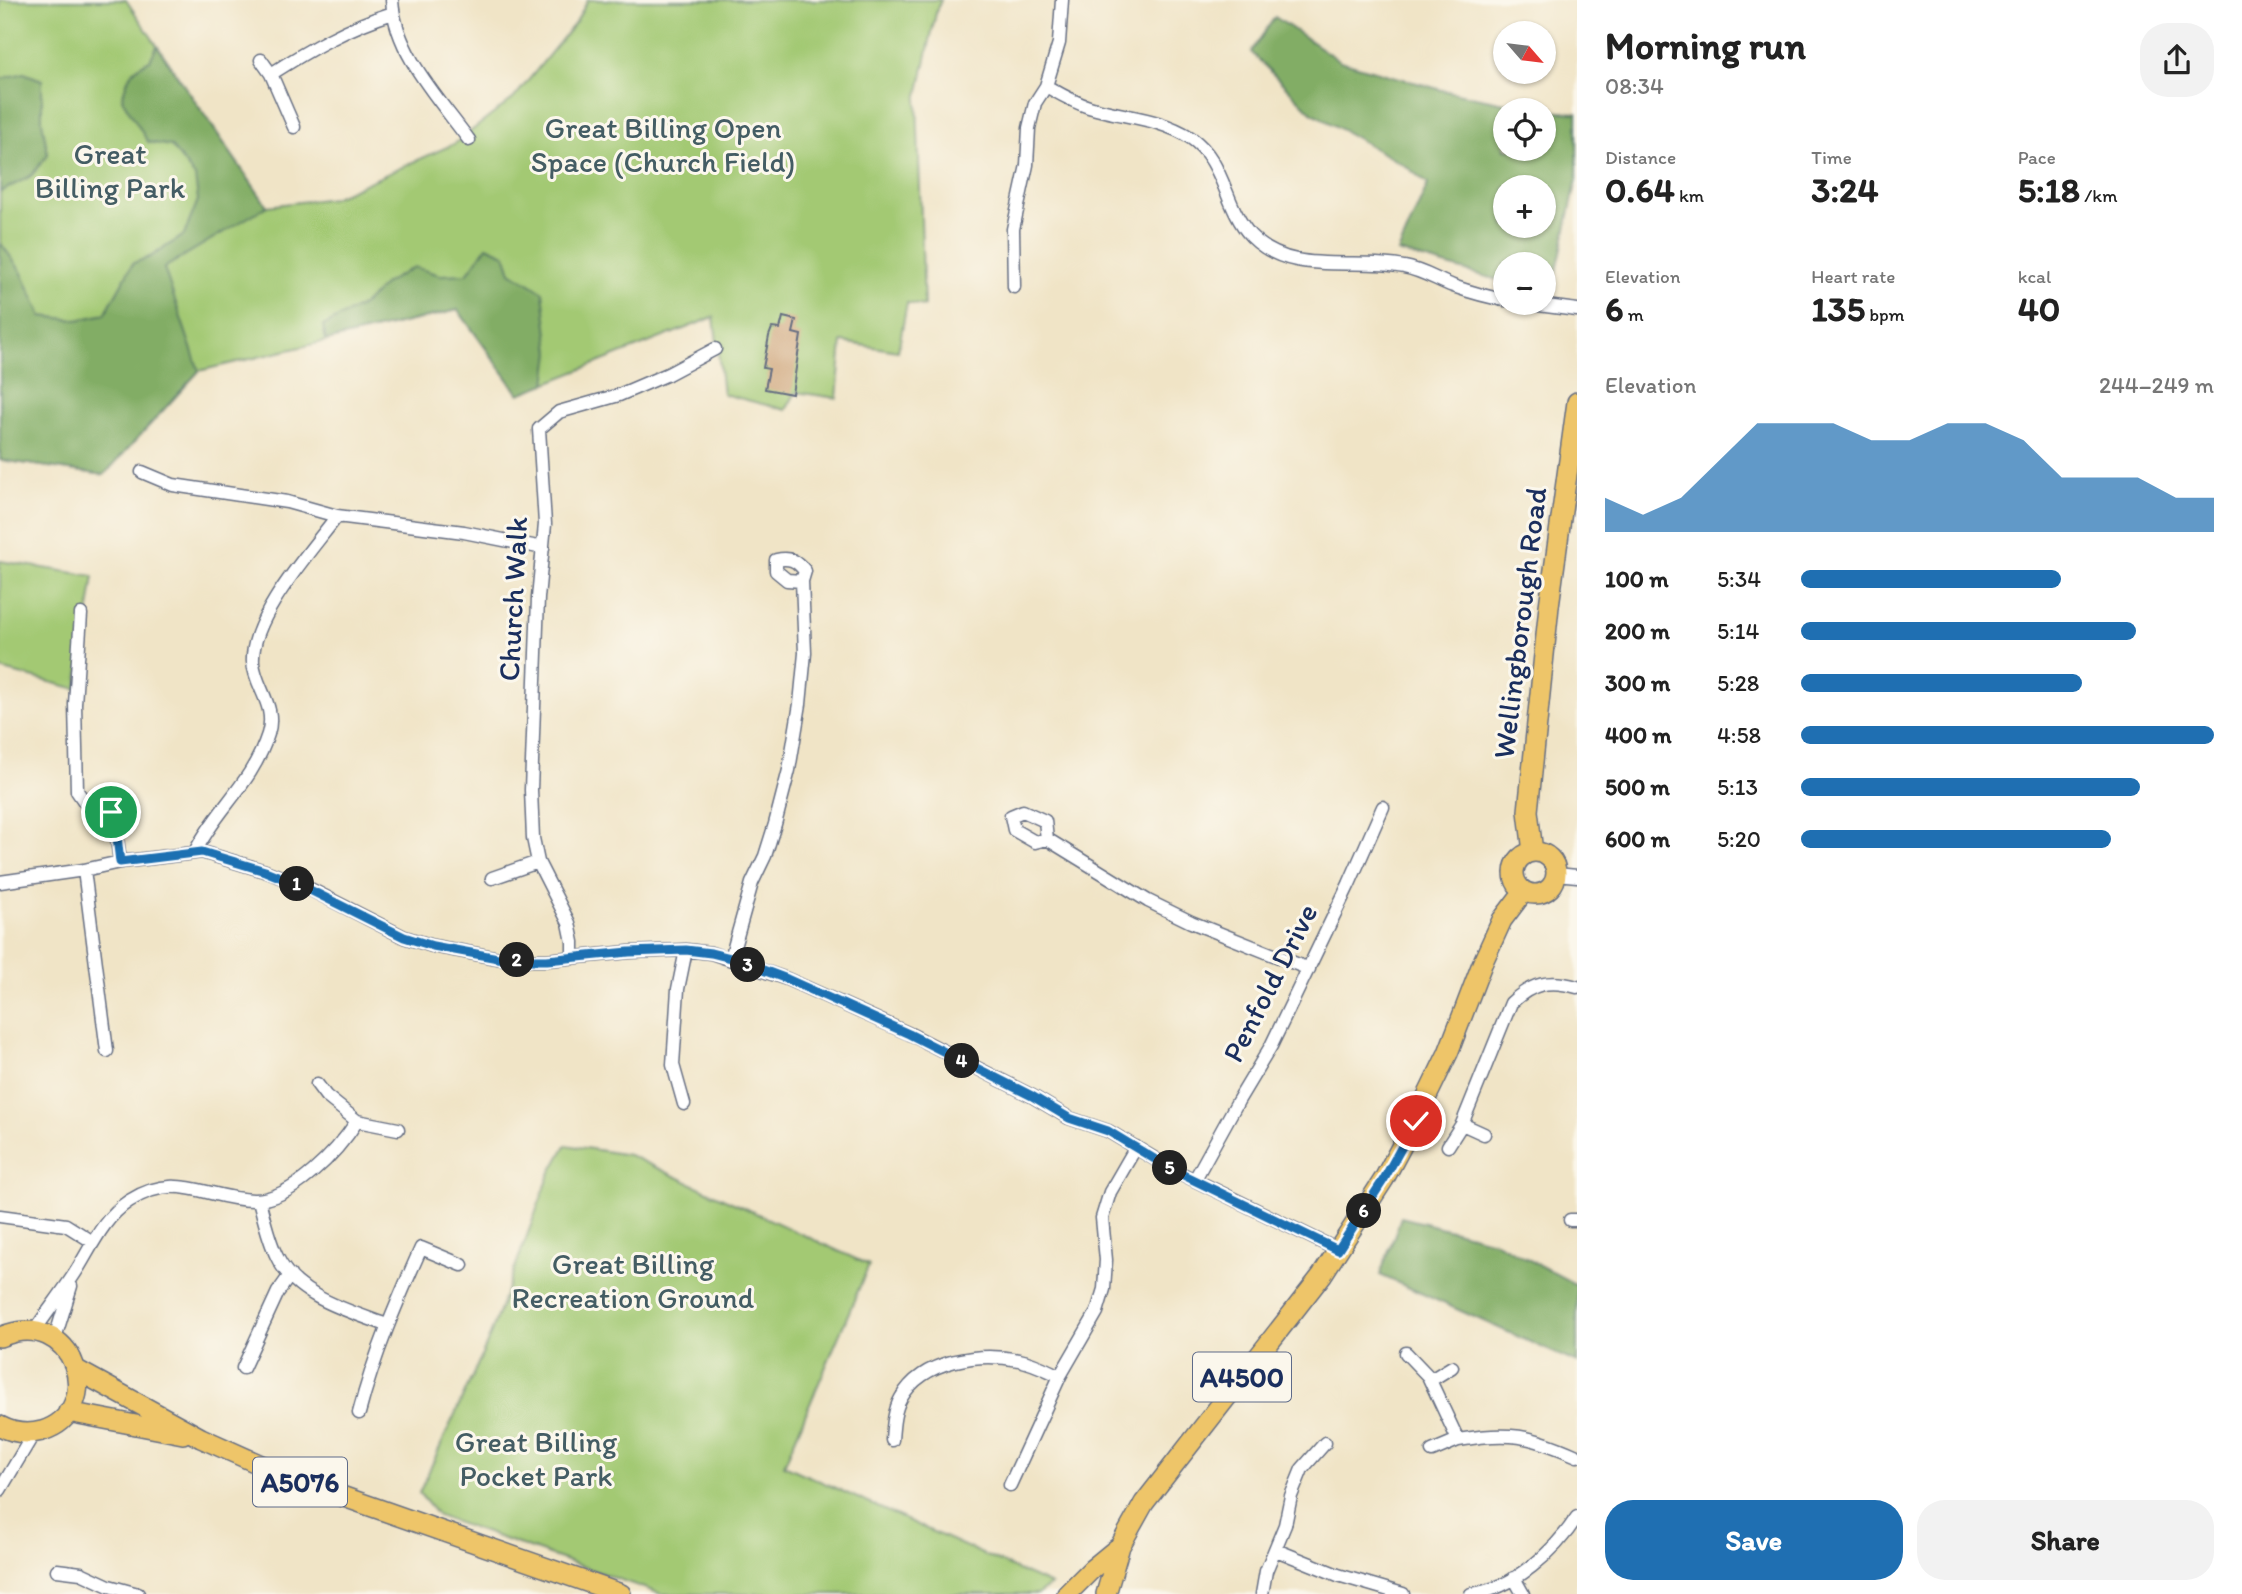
<!DOCTYPE html>
<html lang="en">
<head>
<meta charset="utf-8">
<style>
  :root { --surface:#fff; --page:#f2f2f2; --text:#222; --muted:#767676; --accent:#1f6fb2 }
  body { margin:0; font-family:Itim,sans-serif; background:var(--page); color:var(--text); height:100vh; display:flex; flex-direction:column; font-size:26px; white-space:nowrap }
  * { box-sizing:border-box; margin:0 }
  p { font-size:23px; color:var(--muted) }
  .icon { flex:none; width:38px; height:38px; fill:none; stroke:currentColor; stroke-width:2; stroke-linecap:round; stroke-linejoin:round }
  .map { position:relative; flex:1; overflow:hidden }
  .sheet { display:flex; flex-direction:column; background:var(--surface); width:665px }
  .sheet>* { flex:none }
  .needle { width:46px; rotate:118deg }
  .controls { position:absolute; left:1493px; top:21px; display:grid; gap:14px }
  .controls a { display:grid; place-items:center; width:63px; height:63px; border-radius:50%; background:var(--surface); box-shadow:0 2px 5px #0004; font-size:35px }
  .pin { position:absolute; display:grid; place-items:center; width:60px; height:60px; color:#fff; margin:-30px; border:4px solid #fff; border-radius:50%; box-shadow:0 2px 7px #0007 }
  .km { position:absolute; width:35px; height:35px; margin:-18px; border-radius:50%; background:#222; color:#fff; font-size:19px; line-height:35px; text-align:center }
  .round { display:grid; place-items:center; flex:none; width:74px; height:74px; border-radius:28px; background:var(--page) }
  .head { display:flex; align-items:center; justify-content:space-between; height:119px; padding:0 28px }
  h1 { font-size:38px; font-weight:700; line-height:52px }
  .figures { display:grid; grid-template-columns:repeat(3,1fr); gap:10px; height:119px; padding:7px 28px }
  .figures div { display:grid; align-content:center }
  .figures b { font-size:35px; font-weight:700 }
  .figures small { font-size:19px; font-weight:400 }
  .figures p { font-size:19px }
  .chart { height:196px; padding:14px 28px }
  .chart p { display:flex; justify-content:space-between }
  .chart svg { width:100%; height:126px; margin-top:7px; fill:var(--accent); opacity:.7 }
  .cta { display:flex; gap:14px; margin-top:auto; padding:14px 28px }
  .cta a { flex:1; height:80px; border-radius:28px; background:var(--accent); color:#fff; font-size:28px; font-weight:700; line-height:80px; text-align:center }
  .cta a+a { background:var(--page); color:var(--text) }
  ul { padding:0 28px; list-style:none; font-size:23px }
  li { display:grid; grid-template-columns:112px 84px 1fr; align-items:center; height:52px }
  li i { height:18px; border-radius:9px; background:var(--accent) }
  main { display:flex; flex:1; min-height:0 }
  .map>svg:first-child { display:block }
  .green { fill:#a3c973; stroke:#5f7c68; stroke-width:2 }
  .forest { fill:#82ad65; stroke:#4e6e62; stroke-width:2; fill-rule:evenodd }
  .building { fill:#ca9d6f }
  .lines { fill:none; stroke-linecap:round; stroke-linejoin:round }
  .minor-casing { stroke:#666e82; stroke-width:15 }
  .primary-casing { stroke:#666e82; stroke-width:22 }
  .minor { stroke:#fff; stroke-width:12 }
  .primary { stroke:#eec569; stroke-width:19 }
  .route-casing { stroke:#fff; stroke-width:14 }
  .route { stroke:#1f6fb2; stroke-width:9 }
  .labels { text-anchor:middle; stroke-width:6; stroke-linejoin:round; paint-order:stroke }
  .shield { fill:#fbf7ec; stroke:#5e6b89; stroke-width:2 }
  .shield-label { font-size:28px; font-weight:bold; fill:#1b2f5e }
  .park-label { font-size:30px; fill:#445d64; stroke:#fbf7ec }
  .street-label { font-size:30px; fill:#1b2f5e; stroke:#fbf7ec }
</style>
</head>
<body>
<main>
<div class="map">
<svg width="1577" height="1594" viewBox="0 0 1577 1594">
  <rect width="100%" height="100%" fill="#fbf7ec"/>
  <filter id="ink" filterUnits="userSpaceOnUse"><feTurbulence type="fractalNoise" baseFrequency=".0143" numOctaves="2"/><feDisplacementMap in="SourceGraphic" scale="14" xChannelSelector="R" yChannelSelector="G"/><feConvolveMatrix kernelMatrix="1 2 1 2 8 2 1 2 1" color-interpolation-filters="sRGB"/></filter>
  <filter id="wash" filterUnits="userSpaceOnUse"><feTurbulence type="fractalNoise" baseFrequency=".00686" numOctaves="4" result="noise"/><feDisplacementMap in="SourceGraphic" scale="28" xChannelSelector="R" yChannelSelector="G"/><feGaussianBlur stdDeviation="1.57" result="paint"/><feColorMatrix in="noise" values="0 0 0 0 0 0 0 0 0 0 0 0 0 0 0 0 0 1.4 0 .05"/><feComposite in="paint" operator="in"/></filter>
  <g filter="url(#wash)">
    <rect width="100%" height="100%" fill="#f0e4c6"/>
    <path class="green" d="M0,0H126L267,206L333,198L454,144L514,98L576,22L588,0H941L936,13L917,100L924,306L907,303L898,351L842,342L837,398L796,392L786,410L723,394L714,317L519,394L458,310L199,371L104,475L0,460Z
      M0,561L94,576L77,689L0,669Z
      M566,1145L629,1155L869,1265L784,1465L1051,1585L1038,1594H661L438,1516L419,1493L486,1346L550,1174Z"/>
    <path class="forest" d="M1275,17L1340,61L1442,90L1539,110H1505V149H1544V111L1577,113V179L1552,293L1544,291V264H1505V282L1398,252L1428,184L1407,167L1311,112L1251,52ZM1544,187V226H1505V187Z
      M157,46L267,206L164,268L199,371L104,475L0,460V242L21,271L42,316L77,320L105,314L133,263L150,257L184,235L198,200L195,177L171,146L148,142L122,99C127,78 130,69 150,60Z
      M24,73L42,80V121L48,155L31,176L0,192V79Z
      M487,246L505,254L511,272L543,292L550,352L546,384L519,394L458,310L326,341L323,326L363,305L386,283L414,267L440,275L467,274Z
      M1401,1217L1494,1241L1577,1285V1363L1380,1275Z"/>
    <g id="blocks">
      <path class="building" d="M783,317L796,320L793,333L801,335L792,394L765,389L769,369L763,368L769,336L772,328L780,329Z"/>
    </g>
  </g>
  <g filter="url(#ink)">
    <use href="#blocks" fill-opacity="0" stroke="#666e82" stroke-width="2"/>
    <g class="lines">
      <defs>
        <path id="minor" d="M392,0C395,53 439,99 469,140
          M1062,0L1059,43L1046,86C1060,94 1073,102 1089,107C1122,117 1161,118 1191,138C1225,161 1224,207 1251,236C1292,278 1353,256 1404,267C1422,270 1437,280 1453,286C1470,292 1488,297 1505,300
          M261,60L271,74L294,127
          M271,74C310,49 348,27 393,13
          M1014,287L1013,229L1027,165L1029,128L1035,103L1046,86
          M1523,303L1577,310
          M142,472L173,485L287,502L337,516
          M81,614L75,704L77,791L86,804L107,809L114,815L120,862
          M1047,839L1045,821L1023,811L1011,816L1014,830L1035,842L1047,839L1148,901L1191,922L1309,969
          M195,852C217,808 252,784 268,734C277,705 255,688 253,662C250,618 311,551 337,516L464,532L543,548
          M84,870L107,1051
          M1556,874L1577,876
          M492,878L538,862
          M0,882L84,870L120,862L202,852L265,871L302,885L404,937L433,946L509,960H547L629,952L686,950L711,953L787,979L910,1034L1032,1096L1069,1118L1108,1131L1172,1169L1338,1250
          M573,958V942L569,923L538,862L533,838L531,790L538,598L545,524L539,429L559,412L619,395L668,374L715,349
          M731,958L752,883L765,856L775,824L789,770L800,704L805,653L802,581L787,580L776,571V560C790,557 796,560 805,571L802,581
          M317,1084L326,1096L357,1121L398,1129
          M684,1104L673,1065L678,989L686,950
          M1462,1124L1484,1134
          M1448,1146L1462,1124L1511,1003C1532,983 1549,979 1577,987
          M1195,1179L1238,1101L1271,1046L1349,884L1383,807
          M259,1200C264,1219 268,1239 277,1257C296,1297 349,1311 387,1325
          M0,1216L66,1225L93,1242
          M1570,1220H1577
          M35,1330C48,1311 62,1293 75,1273C91,1248 103,1218 129,1201C177,1170 206,1199 253,1200C292,1201 338,1151 357,1121
          M55,1338L71,1286
          M1406,1353L1428,1376L1458,1440C1510,1431 1529,1435 1577,1456
          M243,1368L278,1292L290,1275
          M1431,1380L1452,1367
          M359,1413C374,1355 397,1302 421,1248L462,1265
          M892,1440C893,1426 894,1410 901,1398C923,1359 980,1352 1019,1360C1034,1363 1047,1370 1060,1376
          M1432,1451L1458,1440
          M1010,1485L1060,1376L1097,1312L1104,1289L1106,1260L1102,1218L1110,1192L1136,1147
          M0,1490L34,1433
          M1276,1550L1338,1575L1403,1594
          M57,1570L81,1573L109,1586L138,1594
          M1514,1578L1523,1594
          M1262,1594L1266,1571L1285,1525L1291,1496L1302,1469L1325,1443
          M1471,1594C1514,1589 1555,1551 1577,1517"/>
        <path id="primary" d="M1533,852L1528,811L1549,606L1577,402
          M1514 873a21 21 0 1 1 42 0a21 21 0 1 1-42 0Z
          M0,1337C75,1305 108,1411 42,1431C27,1435 13,1433 0,1426
          M77,1370L201,1438L290,1478L621,1594
          M68,1412L183,1434
          M1067,1594L1092,1569L1120,1546
          M1106,1594L1120,1546L1144,1503L1322,1275L1384,1179L1415,1121L1448,1053L1482,964L1502,920L1524,891"/>
      </defs>
      <use href="#minor" class="minor-casing"/>
      <use href="#primary" class="primary-casing"/>
      <use href="#minor" class="minor"/>
      <use href="#primary" class="primary"/>
    </g>
  </g>
  <g class="lines" filter="url(#ink)">
    <defs>
      <path id="route" d="M111,812L115,820L120,862L202,852L265,871L302,886L404,937L433,946L509,960H547L629,952L686,950L711,953L731,958L787,979L909,1034L1032,1096L1069,1118L1108,1131L1171,1169L1338,1250L1384,1179L1416,1121"/>
    </defs>
    <use href="#route" class="route-casing"/>
    <use href="#route" class="route"/>
  </g>
  <g class="labels">
    <g class="shield">
      <rect x="1193" y="1352.5" width="98" height="49" rx="5"/>
      <rect x="253" y="1457.5" width="94" height="49" rx="5"/>
    </g>
    <g class="shield-label">
      <text x="1242" y="1387">A4500</text>
      <text x="300" y="1492">A5076</text>
    </g>
    <g class="park-label">
      <text x="663" y="138">Great Billing Open<tspan x="663" dy="34">Space (Church Field)</tspan></text>
      <text x="110" y="164">Great<tspan x="110" dy="34">Billing Park</tspan></text>
      <text x="633" y="1274">Great Billing<tspan x="633" dy="34">Recreation Ground</tspan></text>
      <text x="536" y="1452">Great Billing<tspan x="536" dy="34">Pocket Park</tspan></text>
    </g>
    <g class="street-label">
      <text transform="translate(513 599) rotate(-87)" y="10">Church Walk</text>
      <text transform="translate(1520 623) rotate(-83)" y="10">Wellingborough Road</text>
      <text transform="translate(1270 983) rotate(-63)" y="10">Penfold Drive</text>
    </g>
  </g>
</svg>
<div class="controls">
<a><svg class="needle" viewBox="-14 -14 28 28"><path d="M0-13l5 13h-10z" fill="#e53935"/><path d="M0 13l5-13h-10z" fill="#767676"/></svg></a>
<a><svg class="icon" aria-label="locate" viewBox="0 0 24 24"><circle cx="12" cy="12" r="6"/><path d="M12 2v4M12 18v4M2 12h4M18 12h4"/></svg></a>
<a>+</a>
<a>−</a>
</div>
<div class="pin" style="left:111px;top:812px;background:#1e9e55"><svg class="icon" aria-label="arrive" viewBox="0 0 24 24"><path d="M6 21V4h12l-3 4 3 4H6"/></svg></div>
<div class="pin" style="left:1416px;top:1121px;background:#d93025"><svg class="icon" aria-label="check" viewBox="0 0 24 24"><path d="M5 12l5 5 9-10"/></svg></div>
<b class="km" style="left:297px;top:884px">1</b>
<b class="km" style="left:517px;top:960px">2</b>
<b class="km" style="left:748px;top:965px">3</b>
<b class="km" style="left:962px;top:1061px">4</b>
<b class="km" style="left:1170px;top:1168px">5</b>
<b class="km" style="left:1364px;top:1211px">6</b>
</div>
<section class="sheet">
<div class="head"><div><h1>Morning run</h1><p>08:34</p></div><a class="round"><svg class="icon" aria-label="share" viewBox="0 0 24 24"><path d="M12 15V3M7 8l5-5 5 5M5 13v7h14v-7"/></svg></a></div>
<div class="figures">
<div><p>Distance</p><b>0.64<small> km</small></b></div>
<div><p>Time</p><b>3:24</b></div>
<div><p>Pace</p><b>5:18<small> /km</small></b></div>
</div>
<div class="figures">
<div><p>Elevation</p><b>6<small> m</small></b></div>
<div><p>Heart rate</p><b>135<small> bpm</small></b></div>
<div><p>kcal</p><b>40</b></div>
</div>
<div class="chart"><p><span>Elevation</span>244–249 m</p>
<svg viewBox="0 0 160 44" preserveAspectRatio="none"><path d="M0 44V32L10 38L20 32L30 19L40 6L50 6L60 6L70 12L80 12L90 6L100 6L110 12L120 25L130 25L140 25L150 32L160 32V44z"/></svg>
</div>
<ul>
<li><b>100 m</b>5:34<i style="width:63%"></i></li>
<li><b>200 m</b>5:14<i style="width:81%"></i></li>
<li><b>300 m</b>5:28<i style="width:68%"></i></li>
<li><b>400 m</b>4:58<i style="width:100%"></i></li>
<li><b>500 m</b>5:13<i style="width:82%"></i></li>
<li><b>600 m</b>5:20<i style="width:75%"></i></li>
</ul>
<div class="cta"><a>Save</a><a>Share</a></div>
</section>
</main>
</body>
</html>
